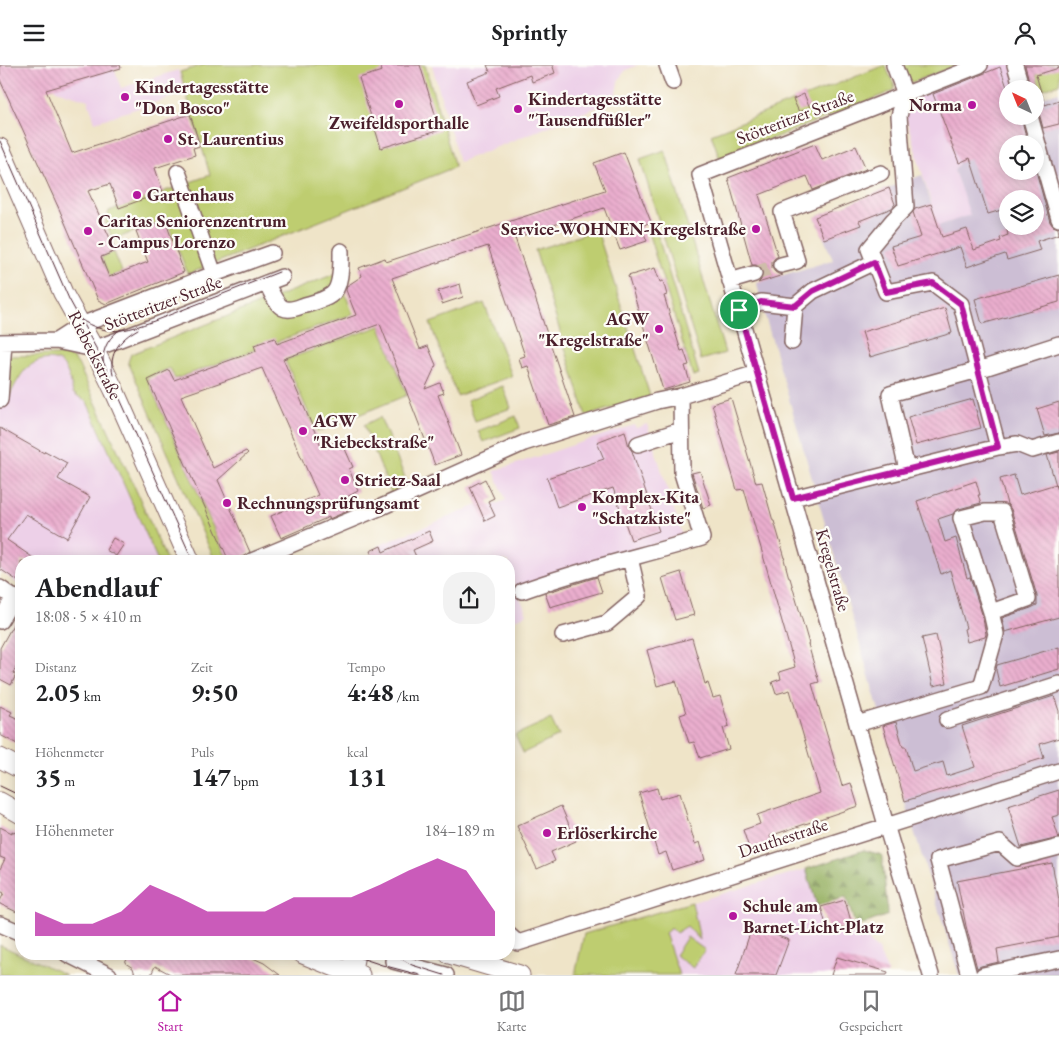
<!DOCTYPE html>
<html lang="de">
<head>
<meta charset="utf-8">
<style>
  :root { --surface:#fff; --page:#f2f2f2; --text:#202124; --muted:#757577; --line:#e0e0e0; --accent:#b5179e }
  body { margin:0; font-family:"EB Garamond",serif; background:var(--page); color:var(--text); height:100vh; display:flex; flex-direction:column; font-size:19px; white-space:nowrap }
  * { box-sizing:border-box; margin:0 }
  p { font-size:16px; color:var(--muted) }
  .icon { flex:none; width:28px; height:28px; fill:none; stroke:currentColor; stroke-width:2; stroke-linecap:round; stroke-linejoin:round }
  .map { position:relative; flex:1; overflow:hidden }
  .sheet { position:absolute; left:15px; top:490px; width:500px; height:405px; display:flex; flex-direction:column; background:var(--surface); border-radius:20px; box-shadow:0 2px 12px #0003 }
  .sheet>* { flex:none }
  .needle { width:32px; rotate:317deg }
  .buttons { position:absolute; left:999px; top:15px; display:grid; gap:10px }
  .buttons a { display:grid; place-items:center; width:45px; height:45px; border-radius:50%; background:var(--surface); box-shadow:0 2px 12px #0003; font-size:25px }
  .pin { position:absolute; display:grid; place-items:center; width:42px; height:42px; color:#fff; margin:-21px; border:2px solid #fff; border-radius:50%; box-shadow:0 1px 5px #0007 }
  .round { display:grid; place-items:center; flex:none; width:52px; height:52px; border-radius:20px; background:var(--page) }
  .headline { display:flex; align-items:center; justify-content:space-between; height:85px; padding:0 20px }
  h1 { font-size:28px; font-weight:700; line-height:38px }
  .metrics { display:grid; grid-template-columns:repeat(3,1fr); gap:8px; height:85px; padding:5px 20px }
  .metrics div { display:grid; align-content:center }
  .metrics b { font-size:25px; font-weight:700 }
  .metrics small { font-size:14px; font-weight:400 }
  .metrics p { font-size:14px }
  .chart { height:140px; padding:10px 20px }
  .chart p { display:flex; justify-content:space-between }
  .chart svg { width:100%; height:90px; margin-top:5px; fill:var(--accent); opacity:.7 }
  header { display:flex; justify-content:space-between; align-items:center; height:65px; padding:0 20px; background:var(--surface); font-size:22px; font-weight:700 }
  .menu { display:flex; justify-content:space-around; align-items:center; height:70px; border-top:1px solid var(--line); background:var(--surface); font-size:14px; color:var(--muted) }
  .menu a { display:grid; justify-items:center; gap:2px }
  .menu .on { color:var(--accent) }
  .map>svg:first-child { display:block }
  .built { fill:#edd0e8 }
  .industrial { fill:#ccbed4; fill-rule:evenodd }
  .green { fill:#becd6f; stroke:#84764d }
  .forest { fill:url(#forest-firs); stroke:#706846 }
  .building { fill:url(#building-back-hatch) }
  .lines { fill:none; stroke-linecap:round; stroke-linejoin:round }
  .minor-tunnel { stroke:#cebda9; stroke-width:15; stroke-dasharray:15 8; stroke-linecap:butt }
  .minor-casing { stroke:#846462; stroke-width:18 }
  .major-casing { stroke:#846462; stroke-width:21 }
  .minor { stroke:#fff; stroke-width:15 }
  .major { stroke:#fff; stroke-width:19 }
  .tram { stroke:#4a1f2b; stroke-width:1 }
  .route-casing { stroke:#fff; stroke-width:10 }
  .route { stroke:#b5179e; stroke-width:6 }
  .poi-dot { fill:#b5179e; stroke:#fdfcf7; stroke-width:2 }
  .labels { text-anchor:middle; stroke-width:4.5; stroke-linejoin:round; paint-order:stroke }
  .poi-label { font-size:18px; font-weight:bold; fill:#4a1f2b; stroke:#fdfcf7; text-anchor:start }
  .street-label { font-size:18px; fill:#4a1f2b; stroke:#fdfcf7 }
</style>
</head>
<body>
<header><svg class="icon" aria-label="menu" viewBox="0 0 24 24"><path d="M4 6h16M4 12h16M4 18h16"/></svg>Sprintly<svg class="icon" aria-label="person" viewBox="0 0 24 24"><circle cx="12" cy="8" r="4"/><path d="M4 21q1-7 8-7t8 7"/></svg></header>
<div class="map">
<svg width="1059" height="910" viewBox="0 0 1059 910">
  <defs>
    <pattern id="forest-firs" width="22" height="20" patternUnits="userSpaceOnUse" patternTransform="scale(1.25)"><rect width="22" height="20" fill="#96b062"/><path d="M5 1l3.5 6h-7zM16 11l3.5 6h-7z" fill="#7c8f51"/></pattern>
    <pattern id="building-back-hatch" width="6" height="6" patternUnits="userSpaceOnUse" patternTransform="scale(1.25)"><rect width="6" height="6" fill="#eaaece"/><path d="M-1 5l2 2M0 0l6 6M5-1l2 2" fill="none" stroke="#ca95b1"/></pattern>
  </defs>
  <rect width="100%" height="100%" fill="#fdfcf7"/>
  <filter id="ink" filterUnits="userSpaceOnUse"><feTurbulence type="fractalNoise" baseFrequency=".02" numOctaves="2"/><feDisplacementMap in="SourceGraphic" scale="10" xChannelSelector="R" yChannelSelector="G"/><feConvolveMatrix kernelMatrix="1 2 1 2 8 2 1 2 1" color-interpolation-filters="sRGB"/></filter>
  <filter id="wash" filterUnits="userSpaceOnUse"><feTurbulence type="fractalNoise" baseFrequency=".0096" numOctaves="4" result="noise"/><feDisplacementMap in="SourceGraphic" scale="20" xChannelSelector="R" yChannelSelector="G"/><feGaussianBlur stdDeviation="1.12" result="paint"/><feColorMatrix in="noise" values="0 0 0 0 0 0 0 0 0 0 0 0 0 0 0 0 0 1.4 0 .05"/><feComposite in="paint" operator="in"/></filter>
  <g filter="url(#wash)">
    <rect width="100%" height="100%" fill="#efe4c8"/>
    <path class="built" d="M45,0H113L121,23L178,5L185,28L95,57L88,35L56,25Z
      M432,0H638L626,5L621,11L618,17L615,35L459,97Z
      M980,0H1015L1022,24H1008V51H1030L1034,68L959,98L954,105L971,150L938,161L902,40Z
      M49,294L56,295L63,300L67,306L73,328L87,337L158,496H21V521L0,506V335H7L25,305L31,300L40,295Z
      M647,359L682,470L517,524L509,506V496H504L503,493V496H384L377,481L478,440L481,445L506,435L494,406L634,360L636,363Z
      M509,508L527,549L509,557Z
      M806,804L826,870L856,862L878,885L888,907L874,910H575L584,869Z"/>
    <path class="industrial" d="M1059,27V910H959L910,753L761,237L757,218L833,195L815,152L922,110L938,161L970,150L954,105L959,98L1034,68L1035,34ZM1008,79H1035V106H1008ZM1008,134H1035V161H1008Z"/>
    <path class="green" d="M204,0H425L455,102L188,209L166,154L113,175L106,158L109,146L210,110L180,7Z
      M885,0L895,22L893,26L720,94L711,69Z
      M903,0H958L913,17H911L909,15Z
      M1047,0H1059V19L1041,25L1036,10Z
      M665,85L725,288L701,295L640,94Z
      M655,161L699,309L693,311L647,164Z
      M597,165L650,331L586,351L535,185Z
      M114,187L122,207L109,212L101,192Z
      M337,208L353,249L175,314L170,303L147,313L228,496H215L128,297L131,289Z
      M484,238L512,311L457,331L430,258Z
      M380,261L407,330L317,367L285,295Z
      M66,290L74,294L78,299L132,416L167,496H158L87,337L73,328C71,319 69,308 64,301C54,289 34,295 25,305C18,313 12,326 7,336L0,291Z
      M503,321L511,343L475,356L467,335Z
      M516,351L520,363L483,377L478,366Z
      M380,352L408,420L417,417V419L384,433L383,431L391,428L364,360Z
      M551,654L559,671L523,688L515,670Z
      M692,837L700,875L687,861L676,868L671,863L665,868L679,910H575L584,869Z
      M687,872L705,885L693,903L675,890Z
      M0,880L66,910H0Z"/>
    <path class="forest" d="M864,785L882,790L888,850L856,862L846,832L817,841L806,804Z"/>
    <g id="blocks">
      <path class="building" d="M0,0H120L121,3L46,25L72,88L190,49L200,81L193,83L195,90L155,103L163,127L119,143L110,119L88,126L116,186L101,192L109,212L148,197L136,166L165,155L184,207L106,239L98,235L60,146L0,15Z
        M380,0H420L440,65L381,83L359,13L382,6Z
        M487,0H554L553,2L555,8L532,17L530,10L496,23L499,31L476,40L467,16L490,7Z
        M1025,0H1058L1059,3L1036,10L1045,40L1059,35V59L1043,63L1039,48L1035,42V24H1031Z
        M1000,2L1008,25V51H1016L1017,57L1022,56L1028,79H1008V106H1036L1050,157L1053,161L1058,163L1059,169L1037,176L1040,185L1007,195L1005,189L967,202L960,182L898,201L891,181L921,172L913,147L915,144L931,139L942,172L967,164L974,185L1001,176L1000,173L1008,170L1006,161H1035V134H1008V143L988,149L970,93L959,98L933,29Z
        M804,29L810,43L799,47L793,34Z
        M815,79L822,95L856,81L866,104L813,125L807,111L759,130L778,191L774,194L772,197V203L775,207L778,209L783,210L758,218L761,215L763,212V207L760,202L756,200H752L728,113Z
        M624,87L651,157L641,161L647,176L620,185L604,143L515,173L575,352L548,360L528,301L522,303L519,293L525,291L488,181L392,213L420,284L428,281L436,300L425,324L440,318L444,328L438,330L461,390L435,400L380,259L283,294L322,383L337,376L338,379L342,377L353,402L349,404L358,426L345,433L350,445L329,454V452L281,473L271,451L318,430L262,303L181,331L213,403L246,386L248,388L218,415L250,487L244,491L232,496H229L148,315L169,305L174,315L256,286L254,280L275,273L277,279L356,250L346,225L347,221L362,211L359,203L385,193L386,197L605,125L594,98Z
        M889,123L895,139L892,143L859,156L861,160L824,174L815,152Z
        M655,203L660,217L663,216L667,230L664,231L681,286L684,285L689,300L685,301L690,317L663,325L628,211Z
        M1059,210V237L982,259L975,234Z
        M460,219L463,232L442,239L438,226Z
        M945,243L952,268L870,292L862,267Z
        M731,333L756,418L762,417L773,456H774L785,493L784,494L789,513H790L809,579H808L819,617L812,619L842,721L851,718L858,741L770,771L772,778L750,786L743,765L760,759L757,750L820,728L790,625L776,629L772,617L781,614L779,607L795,602L744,424L737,425L712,339Z
        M973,334L981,363L916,380L908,352Z
        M1059,337V368L1045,371L1037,344Z
        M0,363L44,388L45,386L67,398L58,414L90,432L67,473L26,449L7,475L38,496H21V518L0,504Z
        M625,366L629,382L632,386L659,466L631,475L613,423L557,442L547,413L604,394L597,377Z
        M1059,387V419L1056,420L1047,390Z
        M700,406L711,440L703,443L692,408Z
        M1014,410L1020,430L1056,419L1059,431V552L1005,567L1002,553L1031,543L1037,540V531L1011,444L1007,439L1000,414Z
        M485,414L494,433L488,436L495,451L485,456L470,422Z
        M976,416L980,430H978L981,438L959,444L955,446L953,449L938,454L945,477L956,473L967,513L970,512L982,549L986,569L985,572L967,577L964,564L966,563L950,505L941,509L917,436Z
        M429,466L433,476L413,485L418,496H363L373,492L370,486L381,481L383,487Z
        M113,473L124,479L116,491L106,485Z
        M681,507L694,550L675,555L662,513Z
        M597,512L602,527L550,542L545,528Z
        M20,547L21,594L13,608L16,610L11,620L0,614V583Z
        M936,570L947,618L933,621L922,573Z
        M692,573L705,619L708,618L713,633L720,631L729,661L723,663L729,684L700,693L694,677L689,678L680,650L686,648L676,616L657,621L647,585Z
        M1059,582V604L1000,622L996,605L997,600Z
        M1054,631L1059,646V673L1040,679L1044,693L905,736L883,661L896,657L903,682H906L913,706L943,697L947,711L975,702L962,661Z
        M0,641L12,647L10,650L21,655V681L0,670Z
        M657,723L660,734L680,728L695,779L700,777L705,795L672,805L666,787L658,790L639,728Z
        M1059,725V750L1052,752L1059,773L1021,782L1008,741Z
        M561,741L576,776L551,787L555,796L537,804L517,761Z
        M0,762L12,768V766L21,771V849L0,839V836L4,828L0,826V804L5,794L0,792Z
        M1052,798L1059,835V872L997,884L999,897L981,901L977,903L966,861L957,816Z
        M845,835L852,860L828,867L821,842Z
        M752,862L789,875L776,910H736Z
        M130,889H244L264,898L280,910H172L155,901L151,910H144L142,909L135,910L133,903L125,898Z
        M837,892L888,907L887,910H831Z"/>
    </g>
  </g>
  <g filter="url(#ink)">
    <use href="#blocks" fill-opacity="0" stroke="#846462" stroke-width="1"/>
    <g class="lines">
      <path class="minor-tunnel" d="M754,209L781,200"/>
      <defs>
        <path id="minor" d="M667,0L673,17
          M894,0L905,29
          M1015,0L1022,24
          M905,29L899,51L906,142L893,155L869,184L886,227L933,218L961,239L998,382
          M1030,51L1059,154
          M178,107L214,209
          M781,200L797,196L782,147L881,108
          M730,216L754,209
          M266,218C271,225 275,239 283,243C289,246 297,243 302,241C311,238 323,236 331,230C342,223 341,197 341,186
          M739,245L761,237L795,241
          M56,276L81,260L214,209L272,188
          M0,277L56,276L94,284L282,212
          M792,277L795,241L813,226L874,197
          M0,335L4,277
          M638,379L681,365
          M907,405L890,329L978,305L1059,279
          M793,433L998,382L1017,379L1032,385L1059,377
          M252,496L379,443L524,378L657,336L681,331L757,308
          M0,523L21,538
          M522,526C581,504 642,491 702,473L682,408L681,331
          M0,556L14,532
          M563,570L607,558L639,531L630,493
          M947,655L1059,619
          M857,659L981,622L996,569L991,547L961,453L985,447H1002L1028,534L991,547
          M0,859L21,868
          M509,870L518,878L1059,706
          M67,889L109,910
          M393,896L446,910
          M931,910L886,760L700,110L980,0
          M969,910L938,795L1000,778L1017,793L1059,782
          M983,910L1059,894"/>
        <path id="major" d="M0,83L63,228L94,284L114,325L190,496
          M0,693L21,704
          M0,737L21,749
          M303,889L335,902L360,910
          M449,889L520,910
          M351,910L355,889"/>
      </defs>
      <use href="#minor" class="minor-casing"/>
      <use href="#major" class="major-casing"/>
      <use href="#minor" class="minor"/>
      <use href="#major" class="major"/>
      <path class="tram" d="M0,76L69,234L102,294L193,496
        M80,254C107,272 125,266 154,256L279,207
        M103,297C102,283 110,271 121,264
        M113,310C108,288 120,274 138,264
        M0,721L21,731
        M349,889L382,900L420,910
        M393,889L412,900L444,910"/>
    </g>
  </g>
  <g class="lines" filter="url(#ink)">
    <defs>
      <path id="route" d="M874,197L886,227L933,218L961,239L998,382L793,433L739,245L761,237L795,241L813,226Z"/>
    </defs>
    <use href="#route" class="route-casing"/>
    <use href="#route" class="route"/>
  </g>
  <g class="poi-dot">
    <circle cx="125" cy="32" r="5"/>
    <circle cx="399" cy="39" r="5"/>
    <circle cx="972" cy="40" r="5"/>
    <circle cx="518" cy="44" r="5"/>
    <circle cx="168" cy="74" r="5"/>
    <circle cx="137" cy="130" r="5"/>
    <circle cx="756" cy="164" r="5"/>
    <circle cx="88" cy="166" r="5"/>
    <circle cx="659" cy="264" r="5"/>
    <circle cx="303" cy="366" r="5"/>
    <circle cx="345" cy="415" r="5"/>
    <circle cx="227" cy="438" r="5"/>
    <circle cx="582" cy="442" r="5"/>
    <circle cx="547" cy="768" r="5"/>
    <circle cx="733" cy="851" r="5"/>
  </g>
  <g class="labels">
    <g class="poi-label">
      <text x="135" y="28">Kindertagesstätte<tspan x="135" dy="21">"Don Bosco"</tspan></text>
      <text x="528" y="40">Kindertagesstätte<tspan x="528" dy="21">"Tausendfüßler"</tspan></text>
      <text x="962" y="46" text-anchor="end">Norma</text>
      <text x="399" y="64" text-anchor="middle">Zweifeldsporthalle</text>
      <text x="178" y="80">St. Laurentius</text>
      <text x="147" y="136">Gartenhaus</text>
      <text x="98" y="162">Caritas Seniorenzentrum<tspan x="98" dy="21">- Campus Lorenzo</tspan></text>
      <text x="746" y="170" text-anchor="end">Service-WOHNEN-Kregelstraße</text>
      <text x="649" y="260" text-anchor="end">AGW<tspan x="649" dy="21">"Kregelstraße"</tspan></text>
      <text x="313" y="362">AGW<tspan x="313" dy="21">"Riebeckstraße"</tspan></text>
      <text x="355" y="421">Strietz-Saal</text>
      <text x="592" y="438">Komplex-Kita<tspan x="592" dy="21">"Schatzkiste"</tspan></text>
      <text x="237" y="444">Rechnungsprüfungsamt</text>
      <text x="557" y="774">Erlöserkirche</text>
      <text x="743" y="847">Schule am<tspan x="743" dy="21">Barnet-Licht-Platz</tspan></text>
    </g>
    <g class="street-label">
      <text transform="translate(795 52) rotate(-21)" y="6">Stötteritzer Straße</text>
      <text transform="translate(163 238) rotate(-21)" y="6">Stötteritzer Straße</text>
      <text transform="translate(95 290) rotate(63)" y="6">Riebeckstraße</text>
      <text transform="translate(833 505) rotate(74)" y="6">Kregelstraße</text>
      <text transform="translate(783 773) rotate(-18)" y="6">Dauthestraße</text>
    </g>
  </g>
</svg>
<div class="buttons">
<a><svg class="needle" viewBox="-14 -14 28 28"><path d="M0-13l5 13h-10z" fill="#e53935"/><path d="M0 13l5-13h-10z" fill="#757577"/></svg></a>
<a><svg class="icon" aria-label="locate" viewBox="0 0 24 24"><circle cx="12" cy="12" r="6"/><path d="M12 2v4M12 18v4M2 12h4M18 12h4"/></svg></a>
<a><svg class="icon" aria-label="layers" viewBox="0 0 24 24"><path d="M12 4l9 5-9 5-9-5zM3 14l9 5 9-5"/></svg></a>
</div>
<div class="pin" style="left:739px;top:245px;background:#1e9e55"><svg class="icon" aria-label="arrive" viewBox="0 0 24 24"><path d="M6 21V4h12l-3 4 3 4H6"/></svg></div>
<section class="sheet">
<div class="headline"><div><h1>Abendlauf</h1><p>18:08 · 5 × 410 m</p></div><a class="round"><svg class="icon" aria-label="share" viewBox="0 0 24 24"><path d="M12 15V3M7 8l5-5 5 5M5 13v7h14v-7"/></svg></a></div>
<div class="metrics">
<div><p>Distanz</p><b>2.05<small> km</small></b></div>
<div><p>Zeit</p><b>9:50</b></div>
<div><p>Tempo</p><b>4:48<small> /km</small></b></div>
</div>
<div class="metrics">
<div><p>Höhenmeter</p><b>35<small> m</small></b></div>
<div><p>Puls</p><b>147<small> bpm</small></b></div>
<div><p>kcal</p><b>131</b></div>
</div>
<div class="chart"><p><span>Höhenmeter</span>184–189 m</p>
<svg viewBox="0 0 160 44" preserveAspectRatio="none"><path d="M0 44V32L10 38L20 38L30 32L40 19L50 25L60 32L70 32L80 32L90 25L100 25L110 25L120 19L130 12L140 6L150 12L160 32V44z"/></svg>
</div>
</section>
</div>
<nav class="menu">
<a class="on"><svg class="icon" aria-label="home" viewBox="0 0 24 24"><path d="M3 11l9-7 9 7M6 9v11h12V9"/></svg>Start</a>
<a><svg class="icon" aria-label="map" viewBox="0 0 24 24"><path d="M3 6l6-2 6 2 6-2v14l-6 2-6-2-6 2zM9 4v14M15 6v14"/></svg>Karte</a>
<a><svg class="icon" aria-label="saved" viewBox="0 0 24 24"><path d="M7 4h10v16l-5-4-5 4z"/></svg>Gespeichert</a>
</nav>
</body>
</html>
